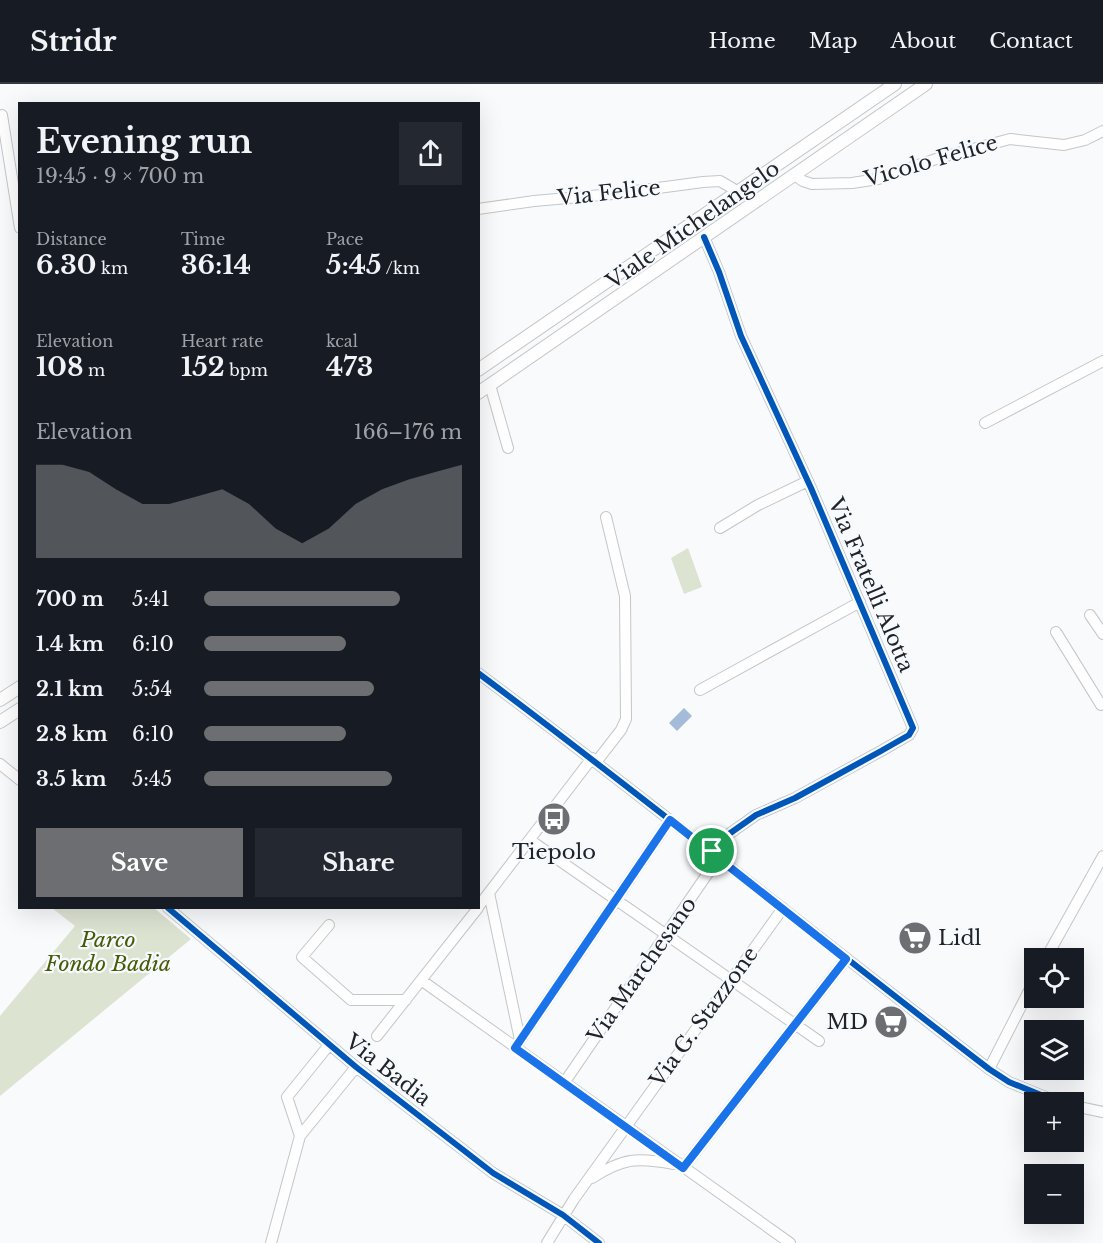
<!DOCTYPE html>
<html lang="en">
<head>
<meta charset="utf-8">
<style>
  :root { --surface:#171b24; --page:#242831; --text:#f1f3f6; --muted:#9ea1a6; --line:#363941; --accent:#6c6e71 }
  body { margin:0; font-family:"Libre Baskerville",serif; background:var(--page); color:var(--text); height:100vh; display:flex; flex-direction:column; font-size:22px; white-space:nowrap }
  * { box-sizing:border-box; margin:0 }
  p { font-size:20px; color:var(--muted) }
  .icon { flex:none; width:33px; height:33px; fill:none; stroke:currentColor; stroke-width:2; stroke-linecap:round; stroke-linejoin:round }
  .map { position:relative; flex:1; overflow:hidden }
  .sheet { position:absolute; left:18px; top:18px; width:462px; height:807px; display:flex; flex-direction:column; background:var(--surface); border-radius:0px; box-shadow:0 6px 24px #0002 }
  .sheet>* { flex:none }
  .fabs { position:absolute; left:1024px; top:864px; display:grid; gap:12px }
  .fabs a { display:grid; place-items:center; width:60px; height:60px; border-radius:0px; background:var(--surface); box-shadow:0 6px 24px #0002; font-size:30px }
  .pin { position:absolute; display:grid; place-items:center; width:51px; height:51px; color:#fff; margin:-26px; border:3px solid #fff; border-radius:50%; box-shadow:0 2px 6px #0007 }
  .round { display:grid; place-items:center; flex:none; width:63px; height:63px; border-radius:0px; background:var(--page) }
  .summary { display:flex; align-items:center; justify-content:space-between; height:102px; padding:0 18px }
  h1 { font-size:33px; font-weight:800; line-height:45px }
  .figures { display:grid; grid-template-columns:repeat(3,1fr); gap:9px; height:102px; padding:6px 18px }
  .figures div { display:grid; align-content:center }
  .figures b { font-size:26px; font-weight:800 }
  .figures small { font-size:16px; font-weight:400 }
  .figures p { font-size:16px }
  .chart { height:168px; padding:12px 18px }
  .chart p { display:flex; justify-content:space-between }
  .chart svg { width:100%; height:108px; margin-top:6px; fill:var(--accent); opacity:.7 }
  .cta { display:flex; gap:12px; margin-top:auto; padding:12px 18px }
  .cta a { flex:1; height:69px; border-radius:0px; background:var(--accent); color:#fff; font-size:24px; font-weight:800; line-height:69px; text-align:center }
  .cta a+a { background:var(--page); color:var(--text) }
  ul { padding:0 18px; list-style:none; font-size:20px }
  li { display:grid; grid-template-columns:96px 72px 1fr; align-items:center; height:45px }
  li i { height:15px; border-radius:8px; background:var(--accent) }
  header { display:flex; align-items:center; gap:36px; box-sizing:border-box; height:84px; padding:0 30px; background:var(--surface); border-bottom:2px solid var(--line) }
  header strong { font-size:28px }
  nav { display:flex; gap:33px; margin-inline-start:auto; font-size:21px }
  .map>svg:first-child { display:block }
  .green { fill:#dde3d1 }
  .water { fill:#a4bcda }
  .lines { fill:none; stroke-linecap:round; stroke-linejoin:round }
  .minor-casing { stroke:#c4c6c8; stroke-width:12 }
  .tertiary-casing { stroke:#c4c6c8; stroke-width:14 }
  .minor { stroke:#fefeff; stroke-width:10 }
  .tertiary { stroke:#fefeff; stroke-width:12 }
  .cycleway-casing { stroke:#f6fafe; stroke-width:10 }
  .cycleway { stroke:#0057b8; stroke-width:6 }
  .route-casing { stroke:#fff; stroke-width:12 }
  .route { stroke:#1a73e8; stroke-width:8 }
  .labels { text-anchor:middle; stroke-width:4.5; stroke-linejoin:round; paint-order:stroke }
  .street-label { font-size:21px; fill:#212326; stroke:#f6fafe }
  .poi-label { font-size:21px; fill:#212326; stroke:#f6fafe }
  .park-label { font-size:21px; font-style:italic; fill:#4a5904; stroke:#f6fafe }
</style>
</head>
<body>
<header>
<strong>Stridr</strong>
<nav><a>Home</a><a>Map</a><a>About</a><a>Contact</a></nav>
</header>
<div class="map">
<svg width="1103" height="1159" viewBox="0 0 1103 1159">
  <rect width="100%" height="100%" fill="#f8fafc"/>
  <path class="green" d="M688,464L702,503L684,510L671,474Z
    M52,824H154L191,855L0,1012V932L75,842Z"/>
  <path class="water" d="M684,624L692,632L677,647L669,639Z"/>
  <g class="lines">
    <defs>
      <path id="minor" d="M2,31L20,144
        M794,91L803,97L812,100L852,99L878,95L939,74L1010,55L1064,61L1085,56L1103,47
        M478,125L534,117L613,110L703,98L720,97L737,107
        M704,153L719,188L741,252L811,404L913,644L909,651L881,667L795,714L756,731L719,757L712,767
        M490,301L508,364
        M985,339L1103,277
        M720,444L758,421L808,397
        M1090,531L1103,550
        M1056,548L1101,621L1103,619
        M478,589C651,718 818,854 989,985L1009,998L1058,1018
        M700,606L860,518
        M597,677L621,646L626,635L625,512L606,433
        M0,680L20,696
        M530,756L819,957
        M489,809L520,956
        M478,823L592,674
        M168,824L356,983L493,1089L563,1131L599,1159
        M329,841L302,873L351,916H406
        M1046,874L1103,772
        M421,896L790,1159
        M377,952L478,824
        M329,961L287,1013L300,1052L356,983
        M515,964L670,736
        M989,985L1035,895
        M564,999L719,773
        M1074,1022L1103,1028
        M683,1084L846,875
        M592,1094C623,1074 637,1073 674,1080
        M271,1159L300,1052
        M547,1159L574,1115L783,824"/>
      <path id="tertiary" d="M478,286L895,0
        M478,309L926,0
        M0,616L20,603
        M0,638L20,625"/>
    </defs>
    <use href="#minor" class="minor-casing"/>
    <use href="#tertiary" class="tertiary-casing"/>
    <use href="#minor" class="minor"/>
    <use href="#tertiary" class="tertiary"/>
    <defs>
      <path id="cycleway" d="M704,153L719,188L741,252L811,404L913,644L909,651L881,667L795,714L756,731L719,757L712,767
        M478,589C651,718 818,854 989,985L1009,998L1058,1018
        M168,824L356,983L493,1089L563,1131L599,1159"/>
    </defs>
    <use href="#cycleway" class="cycleway-casing"/>
    <use href="#cycleway" class="cycleway"/>
  </g>
  <g class="lines">
    <defs>
      <path id="route" d="M670,736L846,875L683,1084L515,964Z"/>
    </defs>
    <use href="#route" class="route-casing"/>
    <use href="#route" class="route"/>
  </g>
  <defs>
    <symbol id="bus-disc" viewBox="-11 -11 22 22"><circle r="9.5" fill="#6c6e71" stroke="#f6fafe"/><path d="M-5-6H5V4H4V6H2V4H-2V6H-4V4H-5ZM-3.5-4V0h7V-4ZM-3.5 1.2v1.5H-2V1.2ZM2 1.2v1.5H3.5V1.2Z" fill="#fff"/></symbol>
    <symbol id="supermarket-disc" viewBox="-11 -11 22 22"><circle r="9.5" fill="#6c6e71" stroke="#f6fafe"/><path d="M-6-5.5h2.5l.6 2H6L4.5 2H-2.5L-4.4-4H-6ZM-1.5 3.2a1.3 1.3 0 1 0 .1 0ZM3 3.2a1.3 1.3 0 1 0 .1 0Z" fill="#fff"/></symbol>
  </defs>
  <g fill-rule="evenodd">
    <use href="#bus-disc" x="535" y="716" width="38" height="38"/>
    <use href="#supermarket-disc" x="896" y="835" width="38" height="38"/>
    <use href="#supermarket-disc" x="872" y="919" width="38" height="38"/>
  </g>
  <g class="labels">
    <g class="street-label">
      <text transform="translate(931 77) rotate(-16)" y="7">Vicolo Felice</text>
      <text transform="translate(609 109) rotate(-6)" y="7">Via Felice</text>
      <text transform="translate(693 141) rotate(-35)" y="7">Viale Michelangelo</text>
      <text transform="translate(871 501) rotate(67)" y="7">Via Fratelli Alotta</text>
      <text transform="translate(642 886) rotate(-55)" y="7">Via Marchesano</text>
      <text transform="translate(704 933) rotate(-54)" y="7">Via G. Stazzone</text>
      <text transform="translate(388 986) rotate(38)" y="7">Via Badia</text>
    </g>
    <g class="poi-label">
      <text x="554" y="775">Tiepolo</text>
      <text x="938" y="861" text-anchor="start">Lidl</text>
      <text x="868" y="945" text-anchor="end">MD</text>
    </g>
    <g class="park-label">
      <text x="108" y="863">Parco<tspan x="108" dy="24">Fondo Badia</tspan></text>
    </g>
  </g>
</svg>
<div class="fabs">
<a><svg class="icon" aria-label="locate" viewBox="0 0 24 24"><circle cx="12" cy="12" r="6"/><path d="M12 2v4M12 18v4M2 12h4M18 12h4"/></svg></a>
<a><svg class="icon" aria-label="layers" viewBox="0 0 24 24"><path d="M12 4l9 5-9 5-9-5zM3 14l9 5 9-5"/></svg></a>
<a>+</a>
<a>−</a>
</div>
<div class="pin" style="left:712px;top:767px;background:#1e9e55"><svg class="icon" aria-label="arrive" viewBox="0 0 24 24"><path d="M6 21V4h12l-3 4 3 4H6"/></svg></div>
<section class="sheet">
<div class="summary"><div><h1>Evening run</h1><p>19:45 · 9 × 700 m</p></div><a class="round"><svg class="icon" aria-label="share" viewBox="0 0 24 24"><path d="M12 15V3M7 8l5-5 5 5M5 13v7h14v-7"/></svg></a></div>
<div class="figures">
<div><p>Distance</p><b>6.30<small> km</small></b></div>
<div><p>Time</p><b>36:14</b></div>
<div><p>Pace</p><b>5:45<small> /km</small></b></div>
</div>
<div class="figures">
<div><p>Elevation</p><b>108<small> m</small></b></div>
<div><p>Heart rate</p><b>152<small> bpm</small></b></div>
<div><p>kcal</p><b>473</b></div>
</div>
<div class="chart"><p><span>Elevation</span>166–176 m</p>
<svg viewBox="0 0 160 44" preserveAspectRatio="none"><path d="M0 44V6L10 6L20 9L30 16L40 22L50 22L60 19L70 16L80 22L90 32L100 38L110 32L120 22L130 16L140 12L150 9L160 6V44z"/></svg>
</div>
<ul>
<li><b>700 m</b>5:41<i style="width:76%"></i></li>
<li><b>1.4 km</b>6:10<i style="width:55%"></i></li>
<li><b>2.1 km</b>5:54<i style="width:66%"></i></li>
<li><b>2.8 km</b>6:10<i style="width:55%"></i></li>
<li><b>3.5 km</b>5:45<i style="width:73%"></i></li>
</ul>
<div class="cta"><a>Save</a><a>Share</a></div>
</section>
</div>
</body>
</html>
